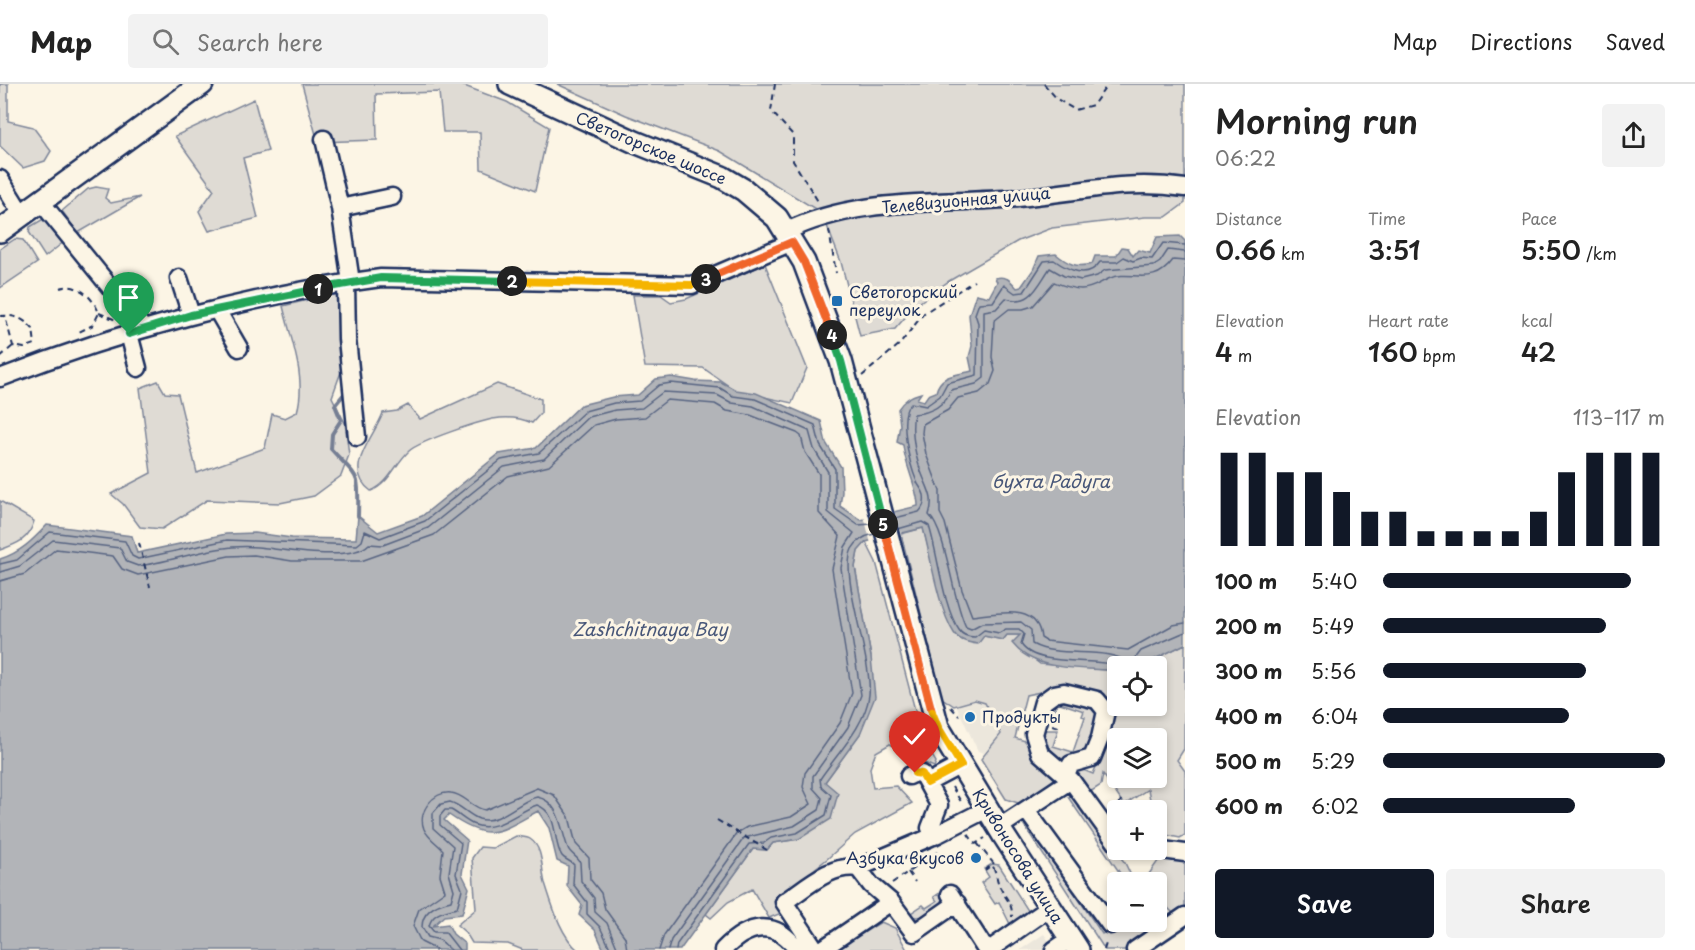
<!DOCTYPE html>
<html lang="en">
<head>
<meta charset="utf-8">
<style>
  :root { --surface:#fff; --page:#f2f2f2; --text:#222; --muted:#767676; --line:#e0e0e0; --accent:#111827 }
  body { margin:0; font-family:"Playpen Sans",sans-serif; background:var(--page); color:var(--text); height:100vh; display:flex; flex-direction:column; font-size:22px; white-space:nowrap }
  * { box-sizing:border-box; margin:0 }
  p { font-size:20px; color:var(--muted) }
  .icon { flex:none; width:33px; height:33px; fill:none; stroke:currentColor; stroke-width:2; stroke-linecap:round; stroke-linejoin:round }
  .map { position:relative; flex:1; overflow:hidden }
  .details { display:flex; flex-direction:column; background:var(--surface); width:510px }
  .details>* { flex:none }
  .fabs { position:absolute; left:1107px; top:572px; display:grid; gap:12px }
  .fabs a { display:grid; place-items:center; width:60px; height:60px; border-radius:6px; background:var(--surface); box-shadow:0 3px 9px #0003; font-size:30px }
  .pin { position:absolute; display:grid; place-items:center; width:51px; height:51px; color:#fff; margin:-62px -26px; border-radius:50% 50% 50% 0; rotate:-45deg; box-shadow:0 0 6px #0007 }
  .pin .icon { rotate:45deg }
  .km { position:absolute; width:30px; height:30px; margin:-15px; border-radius:50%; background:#222; color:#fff; font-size:16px; line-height:30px; text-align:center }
  .round { display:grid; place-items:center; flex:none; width:63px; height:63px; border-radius:6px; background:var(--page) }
  .summary { display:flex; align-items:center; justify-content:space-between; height:102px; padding:0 30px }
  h1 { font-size:33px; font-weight:600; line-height:45px }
  .figures { display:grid; grid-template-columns:repeat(3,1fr); gap:9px; height:102px; padding:6px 30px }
  .figures div { display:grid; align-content:center }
  .figures b { font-size:26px; font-weight:600 }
  .figures small { font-size:16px; font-weight:400 }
  .figures p { font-size:16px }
  .chart { height:168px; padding:12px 30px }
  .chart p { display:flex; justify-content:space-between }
  .chart svg { width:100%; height:108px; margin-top:6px; stroke:var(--accent); stroke-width:6 }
  .button { display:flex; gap:12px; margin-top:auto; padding:12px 30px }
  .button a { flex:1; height:69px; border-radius:6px; background:var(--accent); color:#fff; font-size:24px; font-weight:600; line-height:69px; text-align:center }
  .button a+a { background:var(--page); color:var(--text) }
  ul { padding:0 30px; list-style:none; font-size:20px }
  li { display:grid; grid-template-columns:96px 72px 1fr; align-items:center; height:45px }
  li i { height:15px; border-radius:8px; background:var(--accent) }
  header { display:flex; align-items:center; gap:36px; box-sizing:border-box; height:84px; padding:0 30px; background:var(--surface); border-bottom:2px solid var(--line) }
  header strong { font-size:28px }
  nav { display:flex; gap:33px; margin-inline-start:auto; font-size:21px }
  .search { width:420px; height:54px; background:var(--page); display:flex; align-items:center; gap:15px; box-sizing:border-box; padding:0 21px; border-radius:6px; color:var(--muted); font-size:22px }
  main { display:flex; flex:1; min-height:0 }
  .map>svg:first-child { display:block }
  .built { fill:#ece7dc }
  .green { fill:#dfdbd4; stroke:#7d8599; stroke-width:1.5; fill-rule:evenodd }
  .water { fill:#b2b4b8; stroke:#767f94; stroke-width:1.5 }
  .pier { fill:#fcf5e5 }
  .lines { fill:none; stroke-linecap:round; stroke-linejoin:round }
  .shore { stroke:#576482; stroke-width:1.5 }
  .stream { stroke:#767f94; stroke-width:4 }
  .minor-casing { stroke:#1b2f5e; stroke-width:21 }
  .major-casing { stroke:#1b2f5e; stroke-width:26 }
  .path { stroke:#1b2f5e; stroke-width:2; stroke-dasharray:6 4.5; stroke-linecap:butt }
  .minor { stroke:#fcf5e5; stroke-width:16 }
  .major { stroke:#fcf5e5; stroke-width:21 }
  .split-1-casing { stroke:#fff; stroke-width:12 }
  .split-2-casing { stroke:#fff; stroke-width:12 }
  .split-3-casing { stroke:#fff; stroke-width:12 }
  .split-4-casing { stroke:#fff; stroke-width:12 }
  .split-5-casing { stroke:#fff; stroke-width:12 }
  .split-6-casing { stroke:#fff; stroke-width:12 }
  .split-7-casing { stroke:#fff; stroke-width:12 }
  .split-1 { stroke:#22a559; stroke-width:8 }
  .split-2 { stroke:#22a559; stroke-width:8 }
  .split-3 { stroke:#f5b400; stroke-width:8 }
  .split-4 { stroke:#f0652b; stroke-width:8 }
  .split-5 { stroke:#22a559; stroke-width:8 }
  .split-6 { stroke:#f0652b; stroke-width:8 }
  .split-7 { stroke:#f5b400; stroke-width:8 }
  .poi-dot { fill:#1f6fb2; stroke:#fcf5e5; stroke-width:2 }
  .labels { text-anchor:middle; stroke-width:6; stroke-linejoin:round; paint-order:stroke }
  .street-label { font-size:16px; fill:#1b2f5e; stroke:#fcf5e5 }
  .poi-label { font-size:16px; fill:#1b2f5e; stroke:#fcf5e5; text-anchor:start }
  .water-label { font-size:18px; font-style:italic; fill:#485779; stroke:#fcf5e5 }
</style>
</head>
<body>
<header>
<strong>Map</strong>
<div class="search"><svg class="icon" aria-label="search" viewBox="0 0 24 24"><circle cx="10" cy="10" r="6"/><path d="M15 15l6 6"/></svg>Search here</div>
<nav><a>Map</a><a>Directions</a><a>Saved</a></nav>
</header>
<main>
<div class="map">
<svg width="1185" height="866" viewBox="0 0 1185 866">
  <rect width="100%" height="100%" fill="#fcf5e5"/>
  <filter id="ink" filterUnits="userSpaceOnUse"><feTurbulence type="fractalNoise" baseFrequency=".0167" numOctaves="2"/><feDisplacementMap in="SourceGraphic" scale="12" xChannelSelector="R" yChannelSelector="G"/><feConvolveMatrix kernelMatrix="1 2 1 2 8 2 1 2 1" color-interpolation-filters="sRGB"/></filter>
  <g filter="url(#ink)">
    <path class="built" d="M975,616L985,619L1001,650L984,669L978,667L956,621Z
      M1044,850L1055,866H1020Z"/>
    <path class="green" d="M0,0H8V37L33,43L51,67L45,77L23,84L0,62Z
      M302,0H459L507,18L549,43L535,107L481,85L480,48H443L439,8L376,10L377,56L318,58Z
      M557,0H1185V119L1166,133H1145L1052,144L1018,157L949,197L916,221L895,245L860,252L841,178L822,129L720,67L626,31Z
      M254,15L268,67L243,74L258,134L209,147L199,127L214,106L175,52Z
      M96,103L108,105L105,114L111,119L140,113L78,149L62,127L88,105Z
      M45,134L65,157L45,173L29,148L30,143Z
      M15,155L23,156L37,179L0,204V165Z
      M765,180L807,284L792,319L736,307L703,284L645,283L633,211H661L671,218L686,215Z
      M336,209L341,215L342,285L332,313L345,339L349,371L341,392L314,412L280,419L207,416L162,445L140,443L123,420L111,410L151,389L140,304L158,297L165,309L178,310L197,389L265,364L272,330L285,334L297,328C307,294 291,256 283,222Z
      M497,300L541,315V329L532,339C521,334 512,333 500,334C484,335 420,357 409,367C395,380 389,400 371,407C341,385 375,352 383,329L397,327L408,321L420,335Z
      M0,417L34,437C29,456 17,460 0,466Z
      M923,444L941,512L984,552L1003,556L1007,551H1021L1013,559L1040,580L1117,587L1118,621H1156V582H1140L1185,560L1184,665L1177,676L1185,687V751L1180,754L1166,751L1157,737L1156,726H1152L1148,705L1124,721L1103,690L1101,701L1087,710L1073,691L1076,683L1093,690L1105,661L1115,615L1064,603L1026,611L1015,654L1032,659L1031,670L1054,692V695L1021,720L1006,715L981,675L1001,650L985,619L975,616L954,622L942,614L901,450ZM1118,654H1156V693H1118Z
      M866,458L876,478L916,630L913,639L936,678L934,683L908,672L890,660L876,668L870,684L873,704L896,702L912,719L855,750L827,775L776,815L784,828L769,834L752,805L728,818L711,834L706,830L753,765L767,766L773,759L799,755L825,698L860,650L871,573L855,483L858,467Z
      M1058,613L1093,619L1100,629L1089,668L1066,677L1050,673L1040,650L1046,646H1058L1053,662L1073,668L1085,633L1082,632L1084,627L1057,618L1052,634L1044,630Z
      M1074,712L1125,779L1134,798H1126L1068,713Z
      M1027,738L1102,850L1121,838L1128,848L1144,837H1151L1152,845L1125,866H1105L1024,741Z
      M516,752C520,753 527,753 530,755C544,764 541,786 545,799C552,820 560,851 578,866H523L508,860L472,859L466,849L457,841L476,825L472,774L480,763L493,764Z
      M1173,771L1185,774V827L1176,832L1157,813L1156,798H1151L1149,790L1158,777Z
      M992,780L999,781L1029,828L1030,831L1012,844L999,818L995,820L981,799L989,793L984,785Z
      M941,808L947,817C935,826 923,838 908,831L923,821L926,824L937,817L934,813Z
      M881,838L895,844L907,866H835Z"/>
    <path class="water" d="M1180,152L1185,157V560L1143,581L1118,582L1117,587C1083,583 1035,589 1012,559L1020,551H1007L1003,556L984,552L978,560C969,559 959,557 954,549C938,524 931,474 923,444L866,458L858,467L855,483L871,573L875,613L860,650L825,698L838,709L831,735L799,755L773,759L767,766L753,765L680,866H604L595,846L579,831L582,821L567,802L568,782L557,777L549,744L538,727C498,749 489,759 449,731L444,736L467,756L462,790L469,804L462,830L444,832L433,842L448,840L453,850L465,860V866H0V475C20,469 33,456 47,441L132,452L137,469L226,450L255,449L292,454L356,455L358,432L378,448L422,432L499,370L536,364L581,321L613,313L638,311L656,295L671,293L695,297L721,298L736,306L756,309L821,337L826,359L841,383L842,408L840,422L861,436L918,422C918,405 905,382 903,361L897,358L900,341L898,325C904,316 910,312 921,309L917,315L924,317L928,311L936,308C940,290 957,291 972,287L969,273L972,262L969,231L976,210L989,213L997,198L995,194C1006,191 1010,196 1017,204L1021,203L1033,186L1039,172L1056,170C1068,180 1076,184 1092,180L1095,172H1116L1122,163L1128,164L1133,172L1138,166L1150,169L1157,153Z"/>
    <path class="pier" d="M894,425L902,453L871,460L864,432Z"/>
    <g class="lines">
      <path class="shore" d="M1185,168L1168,166L1160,178L1154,182L1105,186L1097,192L1081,196L1064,192L1050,184C1038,201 1031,223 1006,214L996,225L984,227V294L976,300L951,306C944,322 930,329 914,330C910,349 916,377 924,395C930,409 934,416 929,431C947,449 952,515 966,543L971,545L982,539L1021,538L1031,546L1032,560C1061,576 1104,560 1131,580L1141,567L1185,548
        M1185,177L1173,176C1152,205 1131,184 1108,195C1099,199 1092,205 1081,205C1072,205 1062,201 1054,198L1033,222L1023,225H1009L994,237L992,273L995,287L990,300L979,309L958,314L948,326L923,340L922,349L926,370L940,407V429L945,439L962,506L972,532C996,530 1038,518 1041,554L1046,557L1128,566L1173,541L1185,539
        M895,434L919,428C924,423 925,417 924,411C923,406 919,403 917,398C910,382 897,330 911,319L926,322L940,312L947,299L977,291L978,239L975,230L979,219L993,218L1004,201L1015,209L1024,208L1044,177L1054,176C1068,186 1088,196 1100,178H1117L1124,173L1133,177L1141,174L1152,175L1163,159L1185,161
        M898,445L922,438L929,442C938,470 943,523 959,546C962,551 969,553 975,553L984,546L999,549L1006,545H1019L1024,550L1021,560C1035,584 1096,573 1121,582
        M0,480L17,476L50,448L125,457L132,472L138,475L227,456L357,461L362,457L365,447L380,454L425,437L501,376L539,369L585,327L614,319L640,317L659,301L671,299L720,304L733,312L755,315L815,341L820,361L835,385V425L858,441L872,440
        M0,488L20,482L53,456L120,464L127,478L138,482C177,477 216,459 257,463C282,465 351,479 369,460L383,461L428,444L504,383L544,375L588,333L615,326L642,324L663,308L717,311L732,319L753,322L809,347L814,365L828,388V428L854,449L845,463L841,484L861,611L848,643L813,692V704L822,714L819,726L794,742L744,754L671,856L668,866
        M0,497L25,490L56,465L113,472L122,485L138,491L229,472L254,471L292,477H361L434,451L508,392L549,382L594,341L616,335L645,333L667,316L715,320L727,327L750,331L797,349L801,352L805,368L819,390V429L840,452L832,485L852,609L840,639L805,689L803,703L811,720L791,733L747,743L737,749L664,851L659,866
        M437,866L421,858L413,842L419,825L445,807L440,791L443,766C437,759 428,754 424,745C417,728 433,707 451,709C464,710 472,724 485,726L537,704L554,711L569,733L576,760L589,774L590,795L601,809L605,825L625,853L627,866
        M451,866L440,856L428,853L422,843C422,826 437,820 451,817L454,806L449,789L453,762L433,744V729L441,720L450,718C461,721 468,731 479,735C500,741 519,716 537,713C560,717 561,747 568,764C570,770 577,772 580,778L581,797L594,814L595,828L607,839L618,866
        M459,866L445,848H434L429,842C432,828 446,827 457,824L462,805L456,790L461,759L440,741V732L445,726H451C459,730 466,738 475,741C497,749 518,727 537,721C560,729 552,759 562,772C565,776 570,776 574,781L573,800L587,818V830L600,843L611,866
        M676,866L677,860L749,760L764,759L771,754L797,749L826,731L831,711L821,702L820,695C836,671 866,641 869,611C873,576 839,492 852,465C857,456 865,452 874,450"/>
      <path class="stream" d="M344,301V310L335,321L341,336L332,350L331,365C360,397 359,387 358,432"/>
      <defs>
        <path id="minor" d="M324,55L340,124L351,198
          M0,95L23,132
          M42,119L144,245
          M340,124L392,113
          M785,148C858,112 939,121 1018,114C1077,109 1124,95 1185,104
          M179,194L191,231
          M346,199L347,255L357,353
          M217,226L239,264
          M129,250L138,284
          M0,294C118,248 255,210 381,194L692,201L792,158
          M909,692L915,689L922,690L939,721L930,744L934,752
          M1066,692L1071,680L1092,674L1100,654L1106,627L1097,616L1064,608L1054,610L1043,618L1034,650L1040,669L1071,696
          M927,699L961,681
          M1027,727L1110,841
          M998,744L1071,696L1118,761
          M1155,765L1185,769
          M858,784L871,801L891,818L914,849L957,819
          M950,810L986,866
          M723,866C748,840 775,834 798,866
          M816,866L784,818C807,803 830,780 858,784L938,750L987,725
          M821,866L891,818
          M989,866L1049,824
          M1054,866L1070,855
          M1135,866L1185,832"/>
        <path id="major" d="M510,0L635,58L722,93L744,106L777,134L804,178L841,277L938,643L1004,752L1078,866
          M0,147L202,0"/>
      </defs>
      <use href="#minor" class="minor-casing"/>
      <use href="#major" class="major-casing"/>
      <path class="path" d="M775,0L771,27L793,51V77L819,119
        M1044,0L1057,15L1075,26L1093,21L1108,0
        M829,146L836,189
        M60,204C77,198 93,213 99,229L93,241L77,249
        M99,229L116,236
        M0,232C15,231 23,234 33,245L35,260L24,264L13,262L5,232
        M0,273L13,262
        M862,292L900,260L924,229L974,197
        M139,459L150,503
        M951,623L959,632
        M1052,641L1062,644
        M914,674L909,664L918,632
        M952,703L963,721
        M1115,730L1121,716
        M717,736L767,766
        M968,750L975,760L985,754
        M977,759L994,780
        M985,786L992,781C997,788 996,797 1001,805C1006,815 1013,820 1012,833
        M908,788L915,798
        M892,799L937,768
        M1104,866L1107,856"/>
      <use href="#minor" class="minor"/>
      <use href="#major" class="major"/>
    </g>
  </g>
  <g class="lines" filter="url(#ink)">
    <defs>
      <path id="split-1" d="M129,250L191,231L318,205"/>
      <path id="split-2" d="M318,205L381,194L512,197"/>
      <path id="split-3" d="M512,197L692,201L706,195"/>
      <path id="split-4" d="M706,195L792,158L804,178L832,251"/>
      <path id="split-5" d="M832,251L841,277L883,440"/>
      <path id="split-6" d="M883,440L932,628"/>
      <path id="split-7" d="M915,689L922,690L927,699L961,681L938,643L932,628"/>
    </defs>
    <use href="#split-1" class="split-1-casing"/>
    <use href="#split-2" class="split-2-casing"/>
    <use href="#split-3" class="split-3-casing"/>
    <use href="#split-4" class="split-4-casing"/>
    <use href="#split-5" class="split-5-casing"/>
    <use href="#split-6" class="split-6-casing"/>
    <use href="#split-7" class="split-7-casing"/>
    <use href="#split-1" class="split-1"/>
    <use href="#split-2" class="split-2"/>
    <use href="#split-3" class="split-3"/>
    <use href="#split-4" class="split-4"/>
    <use href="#split-5" class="split-5"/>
    <use href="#split-6" class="split-6"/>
    <use href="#split-7" class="split-7"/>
  </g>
  <g class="poi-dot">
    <rect x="831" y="211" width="12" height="12" rx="3"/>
    <circle cx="970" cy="633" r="6"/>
    <circle cx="976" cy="774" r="6"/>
  </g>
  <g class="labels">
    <g class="street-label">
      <text transform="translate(651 64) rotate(23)" y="6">Светогорское шоссе</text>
      <text transform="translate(966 116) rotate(-5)" y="6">Телевизионная улица</text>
      <text transform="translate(1018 772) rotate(58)" y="6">Кривоносова улица</text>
    </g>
    <g class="poi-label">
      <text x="849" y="214">Светогорский<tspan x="849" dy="18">переулок</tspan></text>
      <text x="982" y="639">Продукты</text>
      <text x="964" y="780" text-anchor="end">Азбука вкусов</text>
    </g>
    <g class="water-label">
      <text x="1051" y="404">бухта Радуга</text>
      <text x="650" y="552">Zashchitnaya Bay</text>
    </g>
  </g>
</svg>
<div class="fabs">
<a><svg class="icon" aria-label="locate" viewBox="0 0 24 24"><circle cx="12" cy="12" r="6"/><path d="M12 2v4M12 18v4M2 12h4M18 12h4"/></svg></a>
<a><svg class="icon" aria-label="layers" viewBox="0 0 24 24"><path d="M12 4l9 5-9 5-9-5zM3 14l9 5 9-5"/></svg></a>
<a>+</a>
<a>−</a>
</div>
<div class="pin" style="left:129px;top:250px;background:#1e9e55"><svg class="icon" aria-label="arrive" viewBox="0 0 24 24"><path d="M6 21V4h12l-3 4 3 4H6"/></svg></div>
<div class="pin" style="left:915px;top:689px;background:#d93025"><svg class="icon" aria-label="check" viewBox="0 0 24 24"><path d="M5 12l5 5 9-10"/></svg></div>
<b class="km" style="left:318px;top:205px">1</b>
<b class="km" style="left:512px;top:197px">2</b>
<b class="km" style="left:706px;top:195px">3</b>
<b class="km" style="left:832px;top:251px">4</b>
<b class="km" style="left:883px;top:440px">5</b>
</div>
<section class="details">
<div class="summary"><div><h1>Morning run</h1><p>06:22</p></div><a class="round"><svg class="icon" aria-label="share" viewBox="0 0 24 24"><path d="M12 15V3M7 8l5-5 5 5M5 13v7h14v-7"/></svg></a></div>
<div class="figures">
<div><p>Distance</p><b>0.66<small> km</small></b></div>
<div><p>Time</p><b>3:51</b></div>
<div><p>Pace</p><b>5:50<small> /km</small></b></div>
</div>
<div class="figures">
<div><p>Elevation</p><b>4<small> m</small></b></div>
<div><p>Heart rate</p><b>160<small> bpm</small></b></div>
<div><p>kcal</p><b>42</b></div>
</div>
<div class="chart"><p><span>Elevation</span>113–117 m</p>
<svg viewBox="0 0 160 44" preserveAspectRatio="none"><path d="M5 44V6M15 44V6M25 44V14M35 44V14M45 44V22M55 44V30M65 44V30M75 44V38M85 44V38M95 44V38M105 44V38M115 44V30M125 44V14M135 44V6M145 44V6M155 44V6"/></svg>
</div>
<ul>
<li><b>100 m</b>5:40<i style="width:88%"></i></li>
<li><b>200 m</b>5:49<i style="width:79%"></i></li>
<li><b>300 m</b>5:56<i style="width:72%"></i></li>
<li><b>400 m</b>6:04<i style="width:66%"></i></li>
<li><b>500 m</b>5:29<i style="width:100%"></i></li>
<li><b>600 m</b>6:02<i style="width:68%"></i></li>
</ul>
<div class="button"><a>Save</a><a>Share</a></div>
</section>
</main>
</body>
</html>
